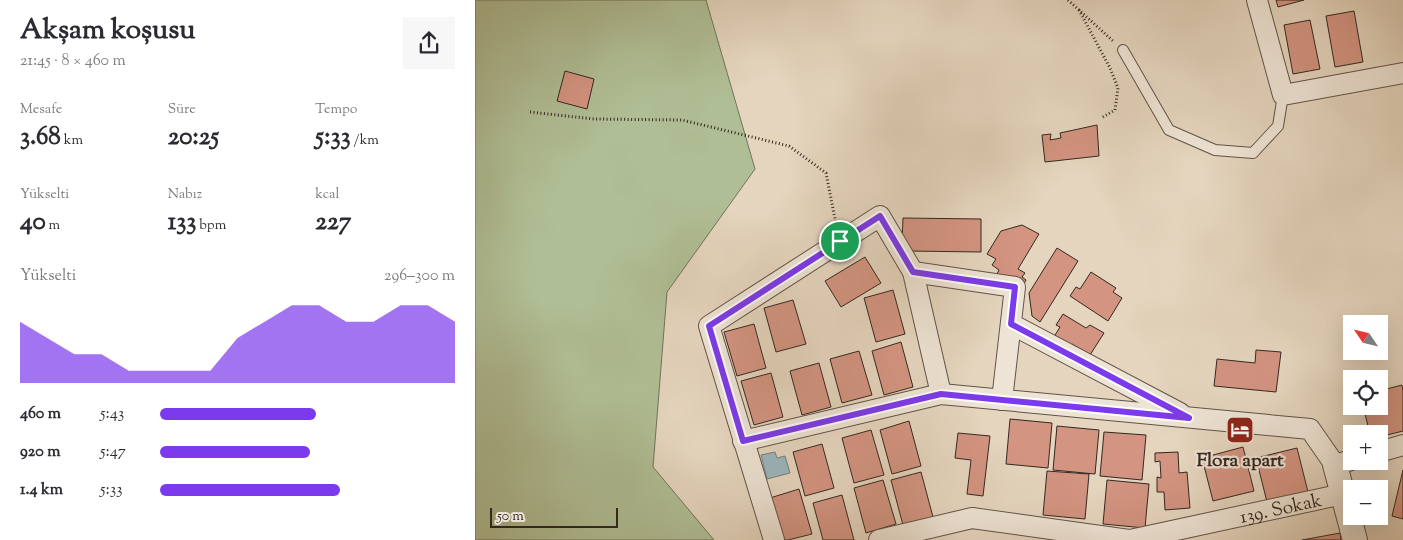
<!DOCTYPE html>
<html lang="tr">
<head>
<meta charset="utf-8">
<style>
  :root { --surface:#fff; --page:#f7f7f7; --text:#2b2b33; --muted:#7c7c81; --accent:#7c3aed }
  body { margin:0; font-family:"Sorts Mill Goudy",serif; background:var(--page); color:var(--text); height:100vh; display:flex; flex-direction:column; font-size:19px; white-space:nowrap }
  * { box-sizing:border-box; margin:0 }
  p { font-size:16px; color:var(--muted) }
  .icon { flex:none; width:28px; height:28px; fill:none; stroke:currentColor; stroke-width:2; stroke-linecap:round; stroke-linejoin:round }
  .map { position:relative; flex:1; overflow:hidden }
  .side { display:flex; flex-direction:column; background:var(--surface); width:475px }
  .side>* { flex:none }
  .needle { width:32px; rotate:305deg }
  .controls { position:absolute; left:868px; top:315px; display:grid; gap:10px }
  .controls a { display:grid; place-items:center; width:45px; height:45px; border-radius:0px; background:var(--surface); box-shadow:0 5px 20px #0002; font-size:25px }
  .scale { position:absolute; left:15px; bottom:12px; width:128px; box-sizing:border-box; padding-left:5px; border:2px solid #342821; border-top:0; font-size:14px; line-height:18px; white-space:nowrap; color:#342821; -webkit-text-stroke:4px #eee4d5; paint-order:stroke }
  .pin { position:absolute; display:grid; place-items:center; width:42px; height:42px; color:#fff; margin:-21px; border:2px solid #fff; border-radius:50%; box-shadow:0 1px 5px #0007 }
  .round { display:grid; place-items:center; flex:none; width:52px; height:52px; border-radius:0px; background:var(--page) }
  .headline { display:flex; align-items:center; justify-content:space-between; height:85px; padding:0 20px }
  h1 { font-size:28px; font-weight:700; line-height:38px }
  .metrics { display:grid; grid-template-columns:repeat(3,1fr); gap:8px; height:85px; padding:5px 20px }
  .metrics div { display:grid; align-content:center }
  .metrics b { font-size:25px; font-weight:700 }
  .metrics small { font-size:14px; font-weight:400 }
  .metrics p { font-size:14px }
  .chart { height:140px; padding:10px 20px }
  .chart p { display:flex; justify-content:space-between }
  .chart svg { width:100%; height:90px; margin-top:5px; fill:var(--accent); opacity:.7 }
  ul { padding:0 20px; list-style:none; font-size:16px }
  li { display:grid; grid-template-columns:80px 60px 1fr; align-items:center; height:38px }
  li i { height:12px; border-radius:6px; background:var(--accent) }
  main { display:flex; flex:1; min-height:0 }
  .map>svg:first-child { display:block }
  .green { fill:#b0be95; stroke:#72735b }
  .water { fill:#9bb6bd; stroke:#727d7f }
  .building { fill:#d39481; stroke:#342821 }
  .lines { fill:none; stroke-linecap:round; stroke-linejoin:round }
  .service-casing { stroke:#605348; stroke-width:12 }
  .minor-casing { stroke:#605348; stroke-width:22 }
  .tertiary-casing { stroke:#605348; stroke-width:26 }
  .path { stroke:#342821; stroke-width:3; stroke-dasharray:1 2.5; stroke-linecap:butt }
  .service { stroke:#eee4d5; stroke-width:10 }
  .minor { stroke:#eee4d5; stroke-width:20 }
  .tertiary { stroke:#eee4d5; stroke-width:24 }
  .route-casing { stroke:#fff; stroke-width:10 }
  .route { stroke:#7c3aed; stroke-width:6 }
  .labels { text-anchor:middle; stroke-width:4.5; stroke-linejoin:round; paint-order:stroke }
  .poi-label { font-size:19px; font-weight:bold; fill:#342821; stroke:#eee4d5 }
  .street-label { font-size:19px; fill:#342821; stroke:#eee4d5 }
</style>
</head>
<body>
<main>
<section class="side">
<div class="headline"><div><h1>Akşam koşusu</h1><p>21:45 · 8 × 460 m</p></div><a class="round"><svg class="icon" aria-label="share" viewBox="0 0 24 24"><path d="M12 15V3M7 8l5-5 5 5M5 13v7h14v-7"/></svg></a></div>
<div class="metrics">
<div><p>Mesafe</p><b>3.68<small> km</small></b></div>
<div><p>Süre</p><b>20:25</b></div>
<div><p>Tempo</p><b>5:33<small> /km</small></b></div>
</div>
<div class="metrics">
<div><p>Yükselti</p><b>40<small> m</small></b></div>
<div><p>Nabız</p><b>133<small> bpm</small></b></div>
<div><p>kcal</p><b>227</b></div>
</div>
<div class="chart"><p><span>Yükselti</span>296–300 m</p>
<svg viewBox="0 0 160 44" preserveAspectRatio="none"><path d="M0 44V14L10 22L20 30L30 30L40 38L50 38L60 38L70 38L80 22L90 14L100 6L110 6L120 14L130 14L140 6L150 6L160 14V44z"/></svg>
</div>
<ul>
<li><b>460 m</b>5:43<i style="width:53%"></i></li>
<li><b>920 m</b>5:47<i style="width:51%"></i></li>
<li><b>1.4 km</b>5:33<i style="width:61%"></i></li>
</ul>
</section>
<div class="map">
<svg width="928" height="540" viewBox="0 0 928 540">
  <rect width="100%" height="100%" fill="#e5d5be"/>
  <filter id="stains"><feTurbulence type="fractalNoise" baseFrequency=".004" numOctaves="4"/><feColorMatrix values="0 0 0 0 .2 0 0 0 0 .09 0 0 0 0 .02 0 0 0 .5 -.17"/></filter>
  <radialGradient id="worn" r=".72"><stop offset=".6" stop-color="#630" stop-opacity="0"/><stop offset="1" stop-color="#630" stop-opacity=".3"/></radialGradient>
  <path class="green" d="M0,0H231L280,169L192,292L178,467L239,540H0Z"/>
  <path class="water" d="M300,452L302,458L310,456L315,473L292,479L286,455Z"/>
  <path class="building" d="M801,0H829L803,7Z
    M879,11L888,62L860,67L851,16Z
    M835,20L845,69L818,74L809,25Z
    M90,71L119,79L112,109L82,101Z
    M622,125L624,156L570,162L567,135L576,134L575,140L586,138L585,133Z
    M428,218L506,219V252L432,251L427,242Z
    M547,225L564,234L543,269L550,273L547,277L551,280L546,289L522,274L524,270L517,265L521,259L512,254L526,231Z
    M582,248L603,261L565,322L557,316L554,293Z
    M390,257L406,283L366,307L350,281Z
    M616,272L641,288L638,292L647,298L633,321L595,296L601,287L605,289Z
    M418,290L430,334L401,342L389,298Z
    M318,300L331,344L301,352L289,308Z
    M588,314L611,328L615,325L629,333L615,355L597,344L593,350L577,340L585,327L581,325Z
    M279,324L291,368L262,376L249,332Z
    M426,342L438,387L409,395L397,351Z
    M781,350L806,352L801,392L739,386L742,359L780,363Z
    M384,351L397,395L367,403L355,359Z
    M344,363L356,407L327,415L315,371Z
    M296,373L308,417L279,425L266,381Z
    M927,385L928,391V431L904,437V434H895L888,406H904V391Z
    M535,419L577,423L573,468L531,464Z
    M434,421L446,466L417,474L405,430Z
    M582,426L624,430L620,474L578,470Z
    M396,430L409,475L379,483L367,438Z
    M629,432L671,435L667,480L625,476Z
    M483,433L515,436L508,496L492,494L496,460L480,458Z
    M347,444L359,488L330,496L318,452Z
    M768,447L779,491L738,501L727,458Z
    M822,448L833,492L792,502L781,458Z
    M703,452L704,473L712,472L715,508L690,510L689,492H682V477L686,478L685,461L680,462V453Z
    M928,470V519L917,516Z
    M572,471L614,474L610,519L568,515Z
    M446,472L458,517L428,525L416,480Z
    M408,480L421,524L391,533L379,488Z
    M632,480L674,484L670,528L628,524Z
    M324,489L337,534L313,540H307L295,498Z
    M367,495L379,540H348L338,503Z
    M865,533L866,540H827Z"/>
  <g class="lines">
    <defs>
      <path id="service" d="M648,50L694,130L740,150L778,153L803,126L808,95"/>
      <g id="minor">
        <path d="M782,0L808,95L928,73"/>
        <path d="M438,272L540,287L527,400"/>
        <path d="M536,324L705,413"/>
        <path d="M268,441L466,394L835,429L860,465L876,460"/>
        <path d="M904,452L928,445"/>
        <path d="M299,540L234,326L405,216L438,272L466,394"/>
        <path d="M404,540L497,518L654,540"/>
        <path id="s1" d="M655,540L868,494"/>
      </g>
      <path id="tertiary" d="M860,465L880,540"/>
    </defs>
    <use href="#service" class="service-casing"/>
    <use href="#minor" class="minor-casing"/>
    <use href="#tertiary" class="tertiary-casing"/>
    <path class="path" d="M593,0L638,41
      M604,10L635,68L643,88L640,110L626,118
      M55,112L119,119L207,120L314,146L351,173L361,224"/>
    <use href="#service" class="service"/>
    <use href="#minor" class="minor"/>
    <use href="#tertiary" class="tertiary"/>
  </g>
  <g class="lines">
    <defs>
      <path id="route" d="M405,216L438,272L540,287L536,324L714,418L466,394L268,441L234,326Z"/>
    </defs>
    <use href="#route" class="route-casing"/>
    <use href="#route" class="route"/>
  </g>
  <defs>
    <symbol id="hotel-square" viewBox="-11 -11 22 22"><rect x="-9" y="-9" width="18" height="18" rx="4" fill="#8f2418" stroke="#eee4d5"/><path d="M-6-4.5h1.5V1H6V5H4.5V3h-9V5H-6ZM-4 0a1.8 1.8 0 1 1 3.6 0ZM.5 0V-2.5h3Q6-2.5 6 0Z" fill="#fff"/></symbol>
  </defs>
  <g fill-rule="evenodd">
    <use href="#hotel-square" x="749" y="414" width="32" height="32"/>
  </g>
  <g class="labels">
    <g class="poi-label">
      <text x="765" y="466">Flora apart</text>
    </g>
    <g class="street-label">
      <text dy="7" stroke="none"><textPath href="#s1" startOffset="154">139. Sokak</textPath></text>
    </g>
  </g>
  <rect width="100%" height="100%" filter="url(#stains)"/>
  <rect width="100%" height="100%" fill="url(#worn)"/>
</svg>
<div class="controls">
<a><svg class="needle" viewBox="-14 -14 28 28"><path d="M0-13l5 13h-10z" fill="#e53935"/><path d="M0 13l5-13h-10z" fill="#7c7c81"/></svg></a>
<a><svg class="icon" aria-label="locate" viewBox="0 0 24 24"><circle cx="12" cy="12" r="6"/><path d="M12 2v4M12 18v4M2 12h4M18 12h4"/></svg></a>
<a>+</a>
<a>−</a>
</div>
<div class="scale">50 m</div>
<div class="pin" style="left:365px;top:241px;background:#1e9e55"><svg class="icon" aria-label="arrive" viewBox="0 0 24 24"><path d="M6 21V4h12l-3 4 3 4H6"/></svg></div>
</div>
</main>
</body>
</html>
